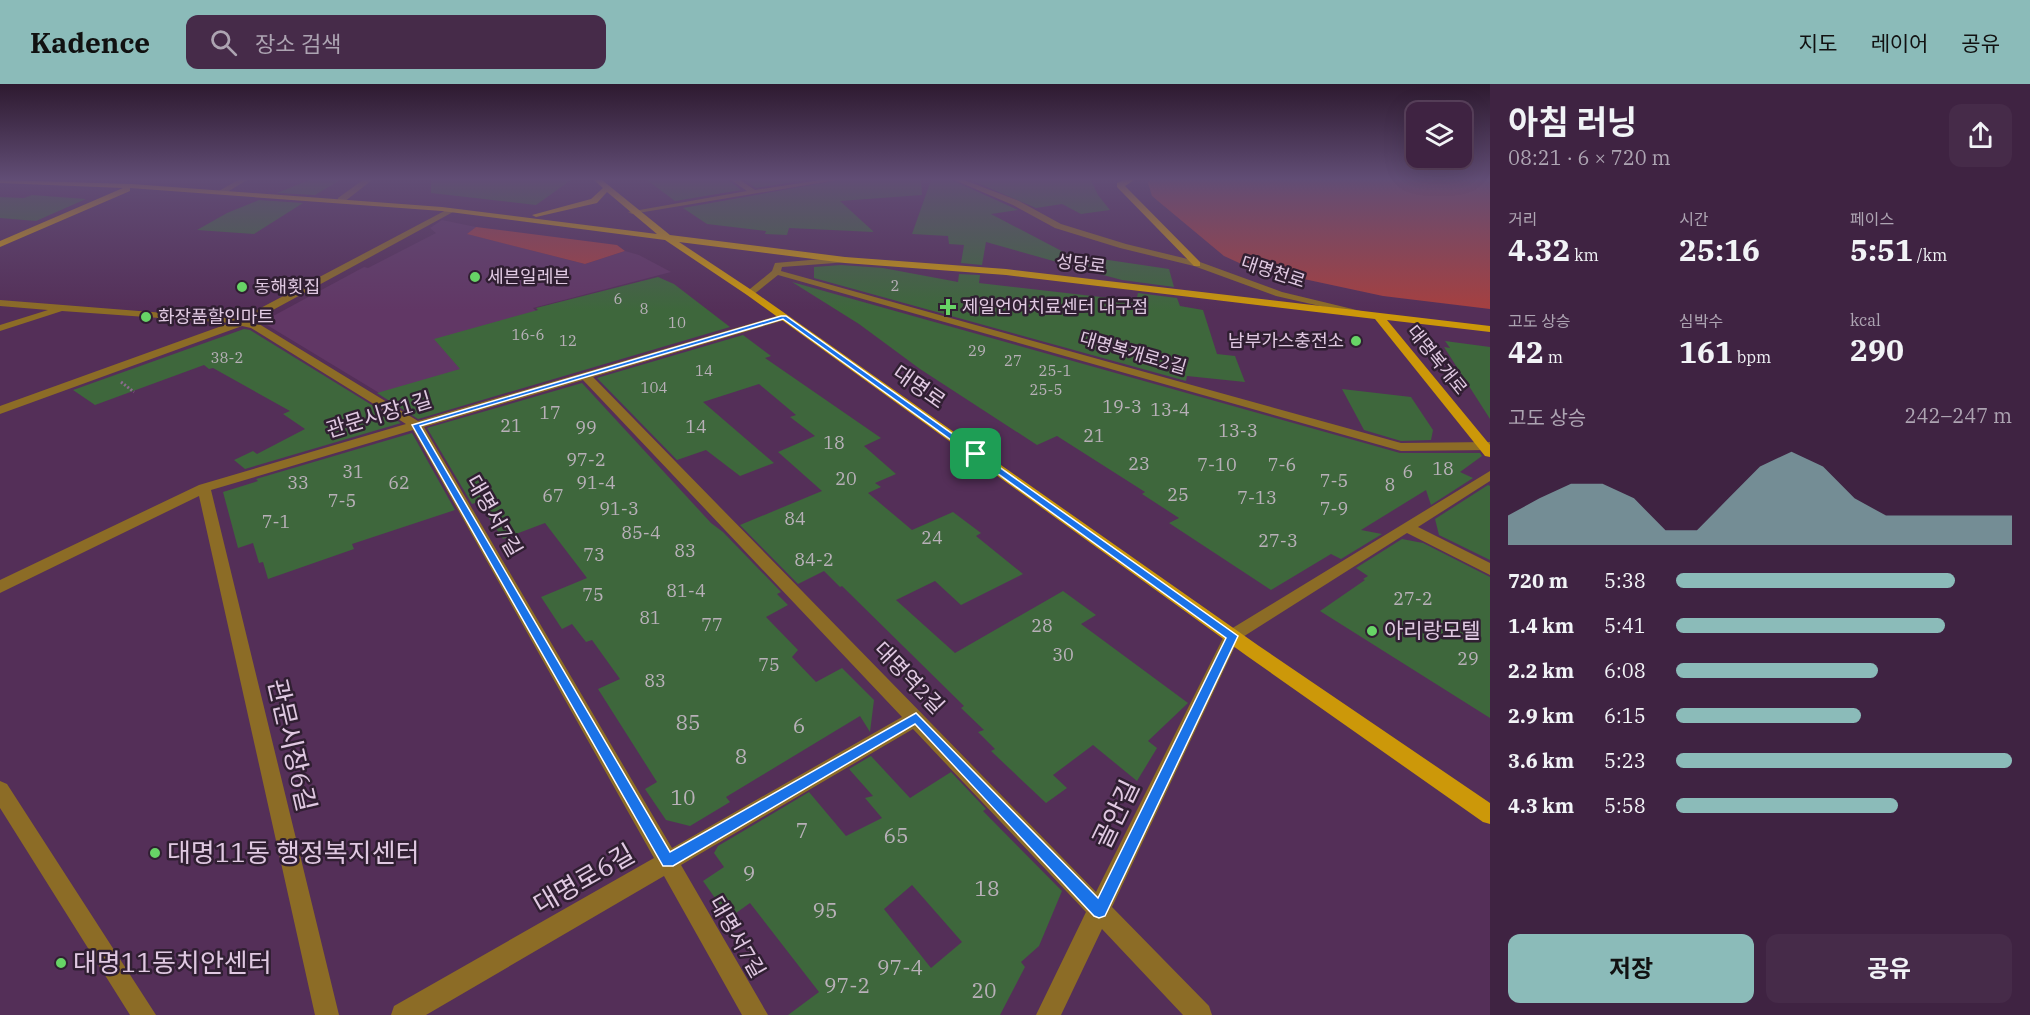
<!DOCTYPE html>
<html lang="ko">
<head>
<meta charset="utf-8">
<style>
  :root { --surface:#3f2342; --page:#462b49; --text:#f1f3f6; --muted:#ada4b2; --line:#58405b; --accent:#8bbbb9 }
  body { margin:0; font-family:"IBM Plex Serif","Noto Sans KR",serif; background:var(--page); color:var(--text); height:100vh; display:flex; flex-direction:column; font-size:22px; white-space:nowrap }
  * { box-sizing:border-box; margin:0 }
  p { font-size:20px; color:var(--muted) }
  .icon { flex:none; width:33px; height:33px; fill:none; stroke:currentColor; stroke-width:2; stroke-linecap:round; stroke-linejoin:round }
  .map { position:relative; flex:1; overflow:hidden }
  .sheet { display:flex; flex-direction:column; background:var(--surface); width:540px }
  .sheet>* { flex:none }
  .fabs { position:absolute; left:1406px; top:18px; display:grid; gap:12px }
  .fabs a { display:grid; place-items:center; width:66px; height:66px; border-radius:12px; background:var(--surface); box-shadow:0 6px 24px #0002,0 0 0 2px var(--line); font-size:30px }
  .pin { position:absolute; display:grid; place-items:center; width:51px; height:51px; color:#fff; margin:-26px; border-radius:12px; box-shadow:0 3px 9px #0006 }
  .round { display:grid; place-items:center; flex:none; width:63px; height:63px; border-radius:12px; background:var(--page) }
  .head { display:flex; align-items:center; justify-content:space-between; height:102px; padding:0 18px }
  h1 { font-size:33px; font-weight:700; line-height:45px }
  .stats { display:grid; grid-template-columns:repeat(3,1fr); gap:9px; height:102px; padding:6px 18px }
  .stats div { display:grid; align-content:center }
  .stats b { font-size:30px; font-weight:700 }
  .stats small { font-size:16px; font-weight:400 }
  .stats p { font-size:16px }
  .chart { height:168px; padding:12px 18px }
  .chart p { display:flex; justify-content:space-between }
  .chart svg { width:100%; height:108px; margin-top:6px; fill:var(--accent); opacity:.7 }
  .primary-button { display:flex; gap:12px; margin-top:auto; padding:12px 18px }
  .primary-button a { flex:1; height:69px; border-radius:12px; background:var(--accent); color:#111; font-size:24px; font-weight:700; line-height:69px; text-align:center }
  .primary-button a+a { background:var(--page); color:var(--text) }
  ul { padding:0 18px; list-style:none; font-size:20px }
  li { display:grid; grid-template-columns:96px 72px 1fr; align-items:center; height:45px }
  li i { height:15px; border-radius:8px; background:var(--accent) }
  header { display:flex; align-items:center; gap:36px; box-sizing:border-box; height:84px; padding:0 30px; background:var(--accent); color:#111 }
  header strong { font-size:28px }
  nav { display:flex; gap:33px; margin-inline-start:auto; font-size:21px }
  .search { width:420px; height:54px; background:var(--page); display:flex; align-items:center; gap:15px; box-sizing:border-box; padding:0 21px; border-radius:12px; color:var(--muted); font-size:22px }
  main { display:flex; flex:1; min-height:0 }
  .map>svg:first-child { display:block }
  .built { fill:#613765 }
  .green { fill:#a64040 }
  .building { fill:#3e673c; fill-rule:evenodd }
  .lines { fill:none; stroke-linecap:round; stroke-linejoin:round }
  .path { stroke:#8b6b8e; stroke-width:3; stroke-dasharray:2 2; stroke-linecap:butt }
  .minor { fill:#8c6c26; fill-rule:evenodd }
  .major { fill:#cc9809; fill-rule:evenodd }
  .route { fill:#1a73e8; stroke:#fff; stroke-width:1.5; fill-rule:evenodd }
  .poi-dot { fill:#67d466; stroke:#301f32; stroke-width:2 }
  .labels { text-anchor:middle; stroke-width:5; stroke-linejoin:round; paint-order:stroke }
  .far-number-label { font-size:15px; fill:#b8b0b8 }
  .far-street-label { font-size:18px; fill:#e0c9e2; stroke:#301f32 }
  .far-poi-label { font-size:18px; fill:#e0c9e2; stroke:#301f32; text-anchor:start }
  .number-label { font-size:18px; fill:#b8b0b8 }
  .street-label { font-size:21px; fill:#e0c9e2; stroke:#301f32 }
  .poi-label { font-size:21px; fill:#e0c9e2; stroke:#301f32; text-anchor:start }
  .near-number-label { font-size:21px; fill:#b8b0b8 }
  .near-street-label { font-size:26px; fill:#e0c9e2; stroke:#301f32 }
  .near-poi-label { font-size:26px; fill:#e0c9e2; stroke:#301f32; text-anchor:start }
</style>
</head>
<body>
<header>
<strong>Kadence</strong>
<div class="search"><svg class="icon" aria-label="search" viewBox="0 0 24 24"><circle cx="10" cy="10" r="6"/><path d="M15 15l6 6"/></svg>장소 검색</div>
<nav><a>지도</a><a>레이어</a><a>공유</a></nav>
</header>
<main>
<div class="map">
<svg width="1490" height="931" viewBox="0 0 1490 931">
  <rect width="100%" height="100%" fill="#542f58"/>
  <path class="built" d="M442,136L476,143L468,150L585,180L625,167L639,171L671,188L533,224L591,281L419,333L262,238L364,183L368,184L436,149L430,144Z"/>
  <path class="green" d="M1150,96H1490V225L1383,212L1248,183L1224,172L1152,112L1148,99Z
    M476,143L617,161L625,167L585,180L467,150Z"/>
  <path class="building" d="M309,96H340L315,111L277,109Z
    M431,96H571L536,121L431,109Z
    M647,96H729L741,106L675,117Z
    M744,96H806L756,104Z
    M839,96H921L922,111L840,117L874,148L789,144L787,151L765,150L766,147L707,140L683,124Z
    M931,96H952L1018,126L991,130L1075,174L1071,182L986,158L982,181L961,179L964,161L949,160L948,152L912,150Z
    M970,96H1091L1098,111L1110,126L1081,130L1062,120L1036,124Z
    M32,111L86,115L36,137L0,134V113L24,114Z
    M259,116L303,119L254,150L197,146L227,129Z
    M1075,171L1169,185L1174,203L1122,196L1073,183Z
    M841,181L883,184L958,198L959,190L980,191L979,199L1136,217L1138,209L1177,214L1180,222L1203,226L1217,270L1235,272L1245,298L1187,292L1186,297L814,194V183Z
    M658,193L674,200L730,243L418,335L377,309L460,285L434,255L538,226L536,224Z
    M792,198L1400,369H1480L1482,372L1460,388L1473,394L1431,421L1426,406L1361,446L1382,450L1341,475L1331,470L1271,506L1169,439L1179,434L1142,410L1145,408L1057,352L1037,361L920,285L859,240Z
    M244,245L250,246L401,339L245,385L234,376L253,367L257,370L305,345L283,330L290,327L213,284L209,285L204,281L95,321L73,306Z
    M743,251L771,272L765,274L881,354L864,362L896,390L875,399L881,403L868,409L912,446L953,428L981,449L976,452L1023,490L961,521L935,497L896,516L955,569L1063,507L1096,531L1081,540L1188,619L1148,657L1157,664L1137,697L1093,661L1053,691L1067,704L1046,719L991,667L995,665L978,648L984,646L961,624L964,622L842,502L840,503L824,487L798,500L740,441L822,407L778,368L815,352L790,333L796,331L759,300L703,318L774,379L740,392L706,366L677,376L597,294Z
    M1445,257L1490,263V335L1444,263L1450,264Z
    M582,299L711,439L723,448L781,508L777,510L788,521L766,533L798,566L792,573L816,598L842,584L874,616L870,648L860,632L726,713L730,718L690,742L666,736L645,705L657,698L598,605L620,595L592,556L586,558L572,540L562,545L541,513L587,494L545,439L503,455L478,418L472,420L427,344Z
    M1342,305L1411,313L1433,346L1431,356L1401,357L1364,346Z
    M412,349L455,426L352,460L354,465L268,495L263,478L259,479L253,459L238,464L223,408L258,397L256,395Z
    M1488,401L1490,402V476L1439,451L1435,435Z
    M1402,455L1423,459L1490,493V634L1320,527L1365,496L1363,495L1368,492L1356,484Z
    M871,672L910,714L951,688L986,725L983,727L1062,807L1039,862L1021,878L1025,883L1000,931H788L819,908L750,819L729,834L703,797L724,783L714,769L718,762L809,708L846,752L882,734L865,714L873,712L849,685ZM912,801L962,858L931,884L884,825Z"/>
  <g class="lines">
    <path class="path" d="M121,298L134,308"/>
    <path class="minor" d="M238,96H247L224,110L217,108Z
      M363,96H372L344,118H338V114Z
      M731,96H740L755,106L820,96H837L632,130L628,128L747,107Z
      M954,96H964L1019,117L1061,140L1126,160L1200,178L1282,208L1369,229L1364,232L1276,212L1194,182L1120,164L1055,144L1013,121Z
      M450,124L454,126L453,128L251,238L259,240L418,337L780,231H788V235L593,293L1096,808L1226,548L1490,387V397L1418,443L1490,479V491L1407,449L1238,556L1112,823L1209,922L1212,931H1183L1102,845L1061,931H1036L1086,828L913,645L681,781L768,931H742L664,792L426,931H391L394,922L654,774L413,346L211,406L339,931H315L199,412L0,509V496L199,401L406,340L251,244L242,242L0,330V322L230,239L62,227L0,247V241L48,226L0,222V216L240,235ZM583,296L902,633L672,764L424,343Z
      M845,173L848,174V178L782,183L781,187L1401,359L1490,358V366L1401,367L778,191L753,211L745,209L772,187L775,179Z
      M0,697L7,700L156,931H130L0,724Z"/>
    <path class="major" d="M0,96L132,100L442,123L657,150L607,108L597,119L536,133L532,131L591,115L603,104L594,96H602L670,151L845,173L1006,185L1490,242V248L1387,236L1490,361V373L1485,372L1375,235L1006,191L845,179L679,158L753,207L1259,562L1490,719V740L1483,738L1247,572L747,211L665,156L442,127L130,104V107L0,163V157L123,104L0,99Z
      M1124,96H1134L1125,102L1200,178V182H1194L1117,103V99Z"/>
  </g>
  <linearGradient id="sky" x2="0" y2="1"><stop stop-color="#2e1a30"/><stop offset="0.42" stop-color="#614d75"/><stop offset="1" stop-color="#614d75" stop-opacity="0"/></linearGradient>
  <rect width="1490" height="226" fill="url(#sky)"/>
  <path class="route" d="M781,232H786L1238,552L1105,832L1099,834L1094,832L915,640L673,782H663L412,341ZM783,235L1226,554L1098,814L916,629L670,768L420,342Z"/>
  <g class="poi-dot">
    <circle cx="475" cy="193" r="6"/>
    <circle cx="242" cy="203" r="6"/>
    <path d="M945 214h6v6h6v6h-6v6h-6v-6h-6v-6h6z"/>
    <circle cx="146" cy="233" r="6"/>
    <circle cx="1356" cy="257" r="6"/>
    <circle cx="1372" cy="547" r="6"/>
    <circle cx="155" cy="769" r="6"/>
    <circle cx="61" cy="879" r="6"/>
  </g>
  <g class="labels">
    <g class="far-number-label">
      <text x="895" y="207">2</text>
      <text x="618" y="220">6</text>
      <text x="644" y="230">8</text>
      <text x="677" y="244">10</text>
      <text x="528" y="256">16-6</text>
      <text x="568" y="262">12</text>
      <text x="977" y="272">29</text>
      <text x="227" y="279">38-2</text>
      <text x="1013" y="282">27</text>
      <text x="704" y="292">14</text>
      <text x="1055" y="292">25-1</text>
      <text x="654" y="309">104</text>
      <text x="1046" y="311">25-5</text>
    </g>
    <g class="far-street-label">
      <text transform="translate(1081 180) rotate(7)" y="6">성당로</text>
      <text transform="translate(1273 188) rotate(18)" y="6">대명천로</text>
      <text transform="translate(1133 269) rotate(16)" y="6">대명복개로2길</text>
      <text transform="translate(1437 276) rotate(51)" y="6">대명복개로</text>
    </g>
    <g class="far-poi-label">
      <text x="487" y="199">세븐일레븐</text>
      <text x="254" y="209">동해횟집</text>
      <text x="962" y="229">제일언어치료센터 대구점</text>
      <text x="158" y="239">화장품할인마트</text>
      <text x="1344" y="263" text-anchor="end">남부가스충전소</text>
    </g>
    <g class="number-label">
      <text x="1122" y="329">19-3</text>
      <text x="1170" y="332">13-4</text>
      <text x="550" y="335">17</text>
      <text x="511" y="348">21</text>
      <text x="696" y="349">14</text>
      <text x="586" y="350">99</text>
      <text x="1238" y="353">13-3</text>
      <text x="1094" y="358">21</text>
      <text x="834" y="365">18</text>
      <text x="586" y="382">97-2</text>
      <text x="1139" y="386">23</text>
      <text x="1217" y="387">7-10</text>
      <text x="1282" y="387">7-6</text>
      <text x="1443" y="391">18</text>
      <text x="353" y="394">31</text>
      <text x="1408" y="394">6</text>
      <text x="846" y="401">20</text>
      <text x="1334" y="403">7-5</text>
      <text x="298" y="405">33</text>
      <text x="399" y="405">62</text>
      <text x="596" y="405">91-4</text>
      <text x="1390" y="407">8</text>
      <text x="1178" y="417">25</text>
      <text x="553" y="418">67</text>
      <text x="1257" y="420">7-13</text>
      <text x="342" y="423">7-5</text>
      <text x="619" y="431">91-3</text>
      <text x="1334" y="431">7-9</text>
      <text x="795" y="441">84</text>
      <text x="276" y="444">7-1</text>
      <text x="641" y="455">85-4</text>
      <text x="932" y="460">24</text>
      <text x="1278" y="463">27-3</text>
      <text x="685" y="473">83</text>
      <text x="594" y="477">73</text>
      <text x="814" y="482">84-2</text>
      <text x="686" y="513">81-4</text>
      <text x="593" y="517">75</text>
      <text x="1413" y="521">27-2</text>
      <text x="650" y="540">81</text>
      <text x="712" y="547">77</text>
      <text x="1042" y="548">28</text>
      <text x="1063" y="577">30</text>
      <text x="1468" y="581">29</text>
      <text x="769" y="587">75</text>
      <text x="655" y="603">83</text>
    </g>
    <g class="street-label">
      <text transform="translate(919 303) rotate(35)" y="7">대명로</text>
      <text transform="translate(379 331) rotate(-17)" y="7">관문시장1길</text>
      <text transform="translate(494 432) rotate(60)" y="7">대명서7길</text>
      <text transform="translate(909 594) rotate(46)" y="7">대명역2길</text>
      <text transform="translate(737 853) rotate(60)" y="7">대명서7길</text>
    </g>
    <g class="poi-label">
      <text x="1384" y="554">아리랑모텔</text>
    </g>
    <g class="near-number-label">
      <text x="688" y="646">85</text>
      <text x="799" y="649">6</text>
      <text x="741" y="680">8</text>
      <text x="683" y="721">10</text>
      <text x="802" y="754">7</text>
      <text x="896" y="759">65</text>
      <text x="749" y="797">9</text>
      <text x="987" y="812">18</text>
      <text x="825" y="834">95</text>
      <text x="900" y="891">97-4</text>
      <text x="847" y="909">97-2</text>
      <text x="984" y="914">20</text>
    </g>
    <g class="near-street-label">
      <text transform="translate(292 661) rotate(77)" y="9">관문시장6길</text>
      <text transform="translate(1116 730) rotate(-64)" y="9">골안길</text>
      <text transform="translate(584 795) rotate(-30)" y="9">대명로6길</text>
    </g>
    <g class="near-poi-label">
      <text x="167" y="778">대명11동 행정복지센터</text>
      <text x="73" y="888">대명11동치안센터</text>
    </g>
  </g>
</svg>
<div class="fabs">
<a><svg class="icon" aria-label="layers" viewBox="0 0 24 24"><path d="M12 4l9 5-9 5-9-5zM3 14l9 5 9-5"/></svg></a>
</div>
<div class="pin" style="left:976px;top:370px;background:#1e9e55"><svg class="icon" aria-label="arrive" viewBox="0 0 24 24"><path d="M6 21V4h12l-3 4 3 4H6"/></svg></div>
</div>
<section class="sheet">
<div class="head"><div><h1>아침 러닝</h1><p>08:21 · 6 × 720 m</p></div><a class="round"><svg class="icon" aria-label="share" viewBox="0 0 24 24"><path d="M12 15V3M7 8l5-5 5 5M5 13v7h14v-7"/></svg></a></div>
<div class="stats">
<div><p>거리</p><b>4.32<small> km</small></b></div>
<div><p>시간</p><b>25:16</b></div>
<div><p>페이스</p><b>5:51<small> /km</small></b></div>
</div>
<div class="stats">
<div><p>고도 상승</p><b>42<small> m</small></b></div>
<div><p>심박수</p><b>161<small> bpm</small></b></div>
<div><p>kcal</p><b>290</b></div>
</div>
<div class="chart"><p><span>고도 상승</span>242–247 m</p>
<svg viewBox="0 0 160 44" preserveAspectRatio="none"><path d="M0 44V32L10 25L20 19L30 19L40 25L50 38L60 38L70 25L80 12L90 6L100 12L110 25L120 32L130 32L140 32L150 32L160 32V44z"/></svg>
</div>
<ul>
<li><b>720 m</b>5:38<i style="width:83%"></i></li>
<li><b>1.4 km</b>5:41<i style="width:80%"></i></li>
<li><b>2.2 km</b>6:08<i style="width:60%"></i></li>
<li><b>2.9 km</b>6:15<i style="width:55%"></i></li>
<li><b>3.6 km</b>5:23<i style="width:100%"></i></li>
<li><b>4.3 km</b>5:58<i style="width:66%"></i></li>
</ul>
<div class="primary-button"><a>저장</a><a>공유</a></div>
</section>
</main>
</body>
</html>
